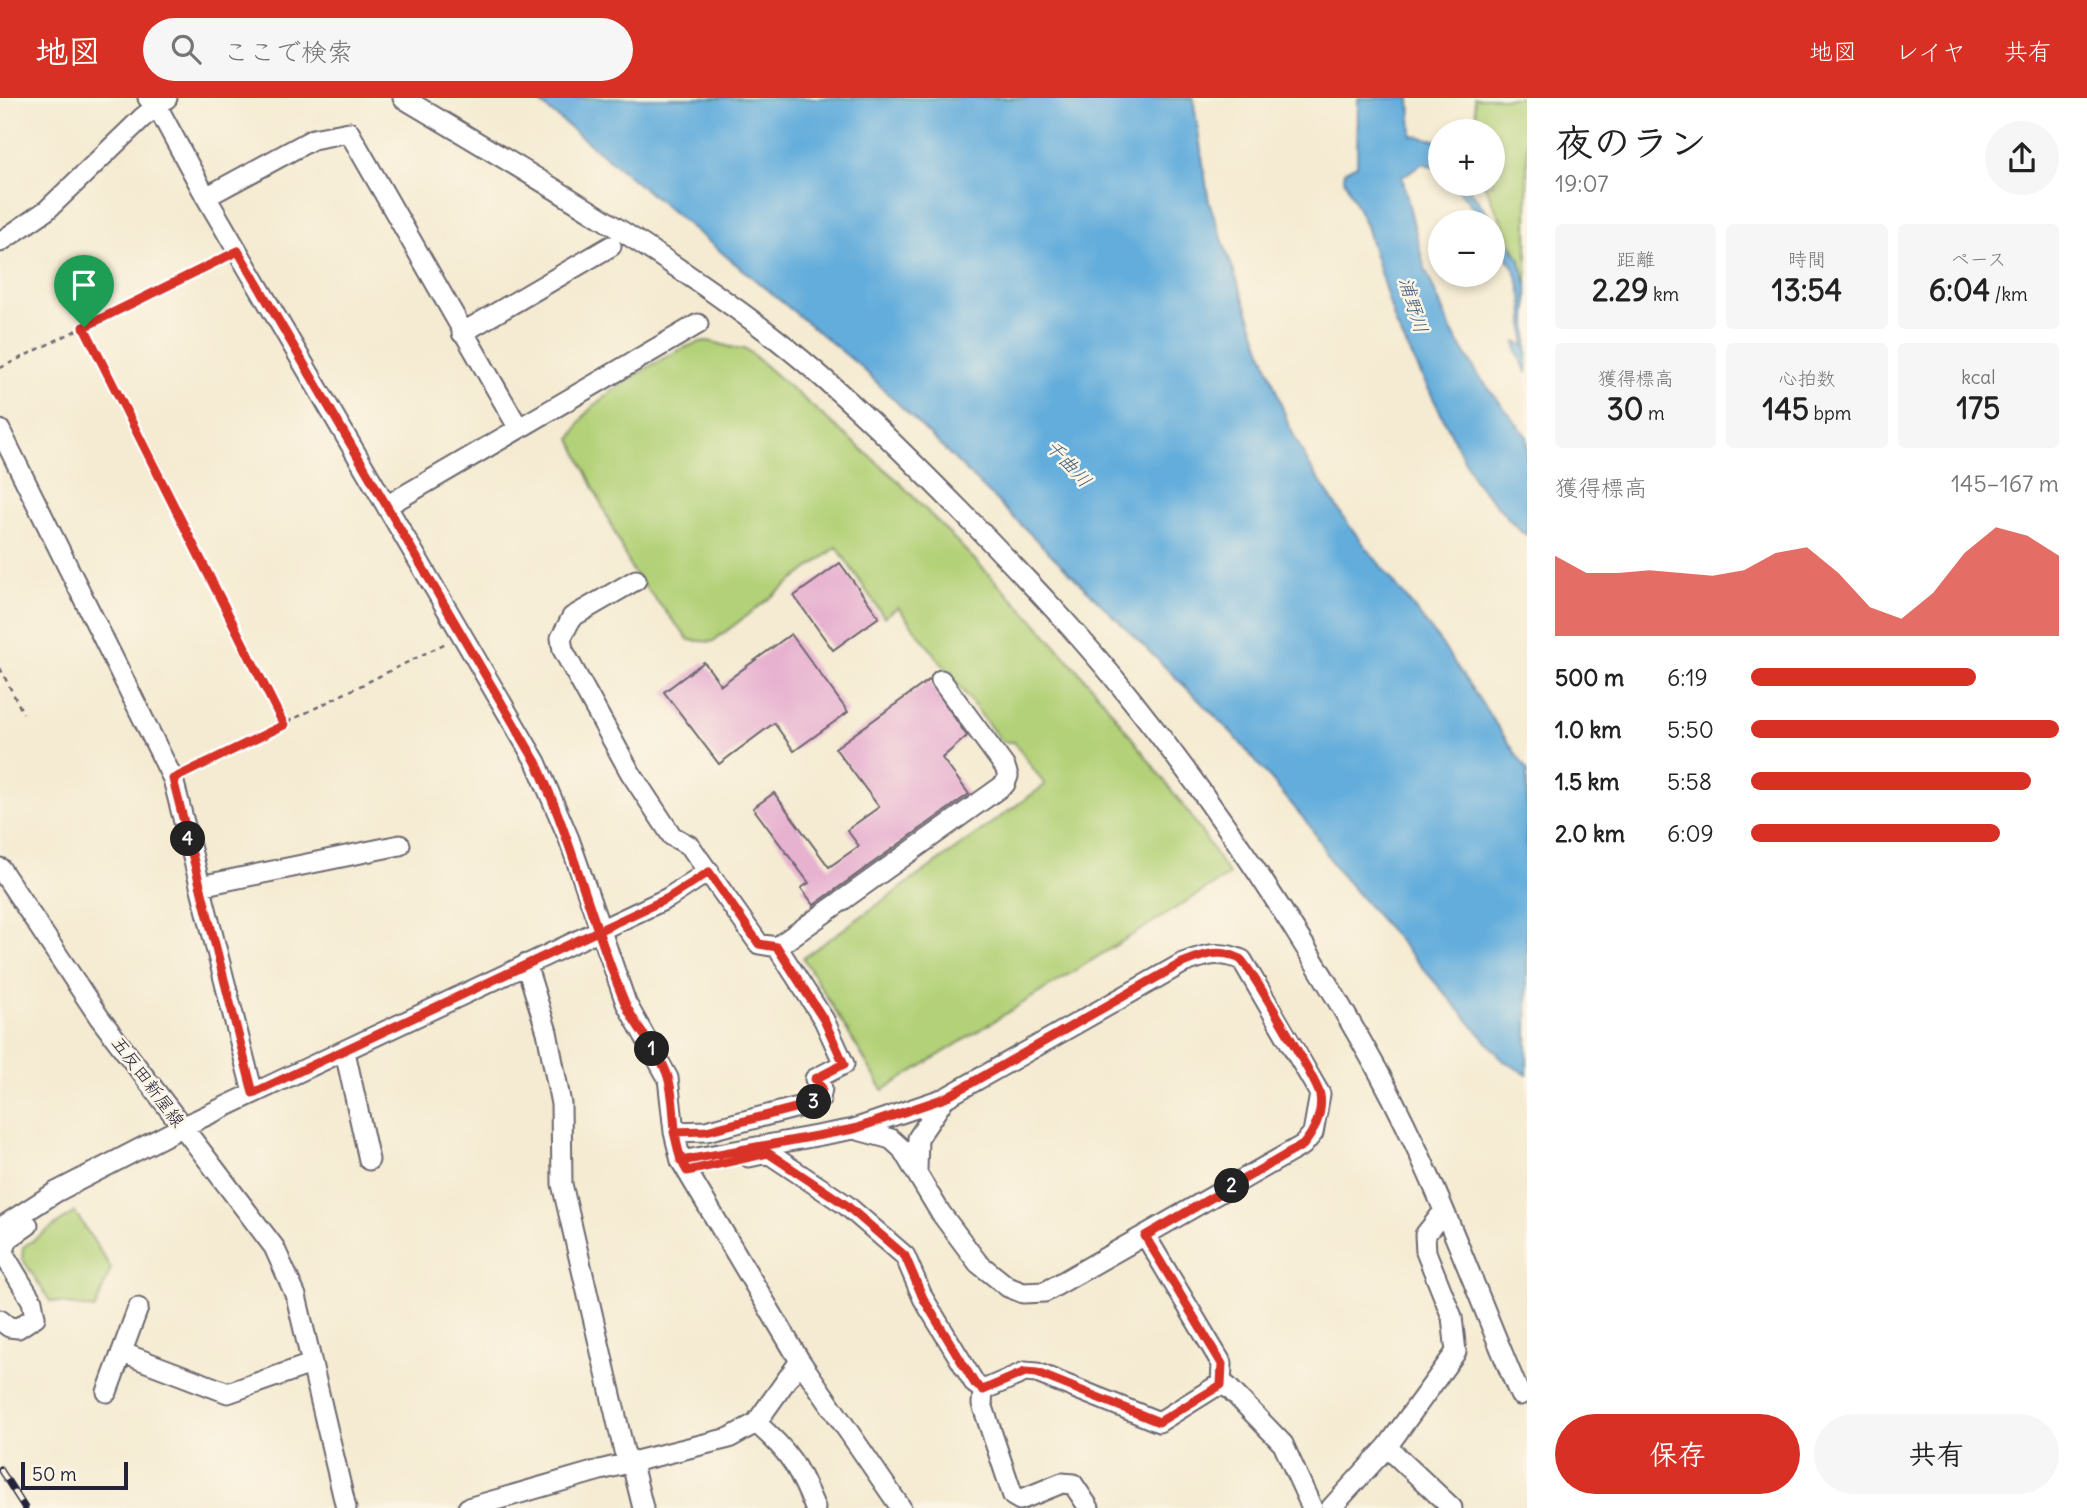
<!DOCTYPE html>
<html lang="ja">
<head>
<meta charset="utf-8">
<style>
  :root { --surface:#fff; --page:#f6f6f6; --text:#222; --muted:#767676; --accent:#d93025 }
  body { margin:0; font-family:Delius,"Klee One",sans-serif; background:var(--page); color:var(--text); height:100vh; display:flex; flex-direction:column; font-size:26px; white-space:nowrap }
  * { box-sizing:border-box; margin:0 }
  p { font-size:23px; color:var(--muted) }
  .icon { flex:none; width:38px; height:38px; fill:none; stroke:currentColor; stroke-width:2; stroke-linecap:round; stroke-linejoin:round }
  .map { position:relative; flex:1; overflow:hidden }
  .sheet { display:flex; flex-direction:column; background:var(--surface); width:560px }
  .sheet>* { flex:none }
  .tools { position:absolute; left:1428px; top:21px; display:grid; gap:14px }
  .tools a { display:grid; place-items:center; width:77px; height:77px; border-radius:50%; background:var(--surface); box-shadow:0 4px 10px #0003; font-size:35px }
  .scale { position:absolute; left:21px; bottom:18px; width:107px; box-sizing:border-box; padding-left:7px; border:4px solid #22223b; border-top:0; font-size:19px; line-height:24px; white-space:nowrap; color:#22223b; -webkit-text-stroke:5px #fcf5e5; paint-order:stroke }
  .pin { position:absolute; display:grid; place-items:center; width:60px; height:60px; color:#fff; margin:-72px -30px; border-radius:50% 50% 50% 0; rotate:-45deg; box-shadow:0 0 7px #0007 }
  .pin .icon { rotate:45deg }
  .km { position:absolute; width:35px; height:35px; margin:-18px; border-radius:50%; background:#222; color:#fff; font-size:19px; line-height:35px; text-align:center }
  .round { display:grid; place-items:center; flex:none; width:74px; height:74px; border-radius:37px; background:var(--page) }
  .head { display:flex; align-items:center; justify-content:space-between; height:119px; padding:0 28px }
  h1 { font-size:38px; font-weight:700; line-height:52px }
  .metrics { display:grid; grid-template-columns:repeat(3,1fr); gap:10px; height:119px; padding:7px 28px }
  .metrics div { display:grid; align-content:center; border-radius:7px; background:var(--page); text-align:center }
  .metrics b { font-size:30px; font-weight:700 }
  .metrics small { font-size:19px; font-weight:400 }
  .metrics p { font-size:19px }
  .chart { height:196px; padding:14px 28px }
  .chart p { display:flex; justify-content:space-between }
  .chart svg { width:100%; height:126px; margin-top:7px; fill:var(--accent); opacity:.7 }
  .cta { display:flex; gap:14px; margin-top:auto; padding:14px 28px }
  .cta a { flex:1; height:80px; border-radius:42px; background:var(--accent); color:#fff; font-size:28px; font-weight:700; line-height:80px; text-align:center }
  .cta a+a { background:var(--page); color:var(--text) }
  ul { padding:0 28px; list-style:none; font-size:23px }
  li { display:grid; grid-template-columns:112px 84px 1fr; align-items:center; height:52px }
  li i { height:18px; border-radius:9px; background:var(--accent) }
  header { display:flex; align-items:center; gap:42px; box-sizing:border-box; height:98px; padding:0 35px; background:var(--accent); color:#fff }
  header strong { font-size:33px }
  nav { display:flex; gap:38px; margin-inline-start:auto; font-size:24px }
  .search { width:490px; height:63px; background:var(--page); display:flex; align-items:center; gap:18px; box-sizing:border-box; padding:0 24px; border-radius:38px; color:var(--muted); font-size:26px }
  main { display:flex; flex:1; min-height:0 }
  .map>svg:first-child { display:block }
  .green { fill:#b3d178; stroke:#6a7a5a; stroke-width:2 }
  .water { fill:#64addc; stroke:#43688c; stroke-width:2 }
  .building { fill:#e7b1d0 }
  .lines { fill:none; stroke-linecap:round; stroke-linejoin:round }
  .minor-casing { stroke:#6c6870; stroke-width:23 }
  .path { stroke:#6c6870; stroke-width:2.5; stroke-dasharray:5 5; stroke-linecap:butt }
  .minor { stroke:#fff; stroke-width:19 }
  .rail-casing { stroke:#22223b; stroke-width:7 }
  .rail { stroke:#fcf5e5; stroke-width:4.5; stroke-dasharray:13; stroke-linecap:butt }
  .route-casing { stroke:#fff; stroke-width:14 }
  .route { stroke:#d93025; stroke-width:9 }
  .labels { text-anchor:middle; stroke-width:5; stroke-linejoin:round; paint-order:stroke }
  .street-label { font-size:18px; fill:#22223b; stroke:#fcf5e5 }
  .water-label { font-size:19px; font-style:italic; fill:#3c5a7b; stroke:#fcf5e5 }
</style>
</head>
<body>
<header>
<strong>地図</strong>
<div class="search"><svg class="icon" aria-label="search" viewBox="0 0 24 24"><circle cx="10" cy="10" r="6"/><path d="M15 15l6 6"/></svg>ここで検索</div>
<nav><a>地図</a><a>レイヤ</a><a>共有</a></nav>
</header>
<main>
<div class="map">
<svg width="1527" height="1410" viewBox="0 0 1527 1410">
  <rect width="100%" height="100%" fill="#fcf5e5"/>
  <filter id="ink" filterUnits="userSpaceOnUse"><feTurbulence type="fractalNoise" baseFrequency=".0143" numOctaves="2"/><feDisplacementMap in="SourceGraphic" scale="14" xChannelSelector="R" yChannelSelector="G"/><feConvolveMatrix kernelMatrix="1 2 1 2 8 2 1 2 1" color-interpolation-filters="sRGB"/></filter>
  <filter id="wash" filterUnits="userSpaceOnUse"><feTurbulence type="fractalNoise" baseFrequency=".00686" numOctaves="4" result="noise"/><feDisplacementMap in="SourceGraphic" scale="28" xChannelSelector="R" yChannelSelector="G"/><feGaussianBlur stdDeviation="1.57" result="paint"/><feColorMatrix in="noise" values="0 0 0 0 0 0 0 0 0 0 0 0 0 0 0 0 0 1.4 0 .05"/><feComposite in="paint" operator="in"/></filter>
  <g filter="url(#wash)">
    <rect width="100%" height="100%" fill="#f5ebd2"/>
    <path class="green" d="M1474,0H1527V187L1519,160L1484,86H1493V33H1478Z
      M705,243C720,243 731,253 745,250L895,380L1037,526L1100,598L1191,718L1229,777L883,992L803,860L1045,687L1014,644H1002L898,509L884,519L837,449L712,544L689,542L633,474L571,341C576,333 579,324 585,317C603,295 677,248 705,243Z
      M75,1114L111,1170L95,1211L50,1203L22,1160L23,1149Z"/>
    <path class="water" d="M534,0H1193L1209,104L1289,328L1308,365L1348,426L1439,542L1527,672V977L1503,962L1336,771L1310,728L1232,635L861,269Z
      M1358,0H1410L1412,37L1440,43V71L1423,65L1402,79L1424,168L1451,232L1479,278L1527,339V437L1520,433L1475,383L1396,227L1366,128L1344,81L1345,73L1357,67Z
      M1454,86H1466L1519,160L1527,187V275L1517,254L1516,244L1524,248C1524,224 1525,201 1517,178C1511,160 1493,142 1493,124H1485Z"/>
    <g id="blocks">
      <path class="building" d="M840,465L879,519L833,552L794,498Z
        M791,536L848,614L794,653L774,625L719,666L664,594L704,564L721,587Z
        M929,582L967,638L942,660L969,696L814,807L801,790L809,785L753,710L774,695L829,769L859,748L847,732L879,709L835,650Z"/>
    </g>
  </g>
  <g filter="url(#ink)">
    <use href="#blocks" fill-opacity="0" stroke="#6c6870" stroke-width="2"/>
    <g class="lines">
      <defs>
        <path id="minor" d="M148,0L158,10L206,99L536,664L569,741L626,905L668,980L674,1034L681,1063L800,1263L901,1410
          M403,0C527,74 651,146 766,233C835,286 899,350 960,412C1019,473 1078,534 1131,601C1224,717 1307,845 1379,975C1435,1078 1474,1190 1520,1297
          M206,99L313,41L349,34L518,329
          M0,144L47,112L142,20L167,0
          M462,235L611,148
          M0,332L173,681L253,995
          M388,407L698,226
          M636,482L572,519L561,540L563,552L630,674L672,738L690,748L759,846L777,849L824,922L844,966L815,981L822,990L820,1001L810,1006L706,1033L674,1034
          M0,770L99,919L274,1149L296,1198L346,1410
          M200,788L400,747
          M777,849L1005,686L1008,678L1005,669L941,582
          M526,866L547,934L561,1006L562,1086L624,1353L634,1374L643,1410
          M345,954L369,1062
          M749,1059L768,1055L846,1107L905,1158L923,1200L975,1286L983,1292L1025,1274L1037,1275L1159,1324L1215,1289L1227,1288L1283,1346L1312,1410
          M681,1063L854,1031L945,1000L1183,865C1205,857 1219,852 1242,862L1320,996L1313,1035L1303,1047L1045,1194L1023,1195L1008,1189L978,1165L940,1114L902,1051L891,1041L854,1031
          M917,1072L918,1040L945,1000
          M0,1130L56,1094L182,1029L668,800L709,773
          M1145,1137L1222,1266L1221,1287
          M0,1222L9,1229L18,1230L35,1219L32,1203L3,1155L8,1141L28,1127
          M123,1255L228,1295L311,1266
          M983,1292L982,1306L1013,1398L1020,1402L1062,1385L1073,1386L1089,1410
          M107,1294L138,1210
          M756,1325C790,1354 798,1369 815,1410
          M1387,1349L1452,1410
          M468,1410L600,1372L729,1340L756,1325L800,1263
          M1331,1410L1387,1349L1456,1254L1452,1219L1426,1154L1425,1137L1444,1113"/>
      </defs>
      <use href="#minor" class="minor-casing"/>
      <path class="path" d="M84,229L284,627
        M0,270L223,160
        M0,570L23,615
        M189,673L446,545"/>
      <use href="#minor" class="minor"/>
      <defs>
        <path id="rail" d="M0,1371L25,1410"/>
      </defs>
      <use href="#rail" class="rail-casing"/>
      <use href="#rail" class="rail"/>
    </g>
  </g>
  <g class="lines" filter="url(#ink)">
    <defs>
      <path id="route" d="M84,229L238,153L536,664C572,742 592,826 625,905C636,931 660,953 668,979C678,1011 669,1043 687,1073L768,1055L846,1107L905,1158L923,1200L975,1286L983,1292L1025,1274L1037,1275L1159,1324L1221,1287L1222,1266L1145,1138L1303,1047C1314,1034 1323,1015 1320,997C1317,984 1249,867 1240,861C1221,849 1201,858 1182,865L945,1000L854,1031L681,1063L674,1034L706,1033L810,1006L820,1001L822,990L815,981L844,966L824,922L777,849L759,846L709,774L668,800L253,995L173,681L284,627L84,229"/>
    </defs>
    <use href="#route" class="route-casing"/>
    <use href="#route" class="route"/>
  </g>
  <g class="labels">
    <g class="street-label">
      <text transform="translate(148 984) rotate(53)" y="6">五反田新屋線</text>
    </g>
    <g class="water-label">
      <text transform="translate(1414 207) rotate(73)" y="7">浦野川</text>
      <text transform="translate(1069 365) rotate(47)" y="7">千曲川</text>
    </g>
  </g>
</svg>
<div class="tools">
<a>+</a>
<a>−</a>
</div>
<div class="scale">50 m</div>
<div class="pin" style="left:84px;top:229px;background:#1e9e55"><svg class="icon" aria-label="arrive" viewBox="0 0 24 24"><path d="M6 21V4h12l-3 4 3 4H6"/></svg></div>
<b class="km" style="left:652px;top:951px">1</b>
<b class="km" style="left:1232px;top:1088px">2</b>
<b class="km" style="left:814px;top:1004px">3</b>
<b class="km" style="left:188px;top:741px">4</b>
</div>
<section class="sheet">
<div class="head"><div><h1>夜のラン</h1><p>19:07</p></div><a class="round"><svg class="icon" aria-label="share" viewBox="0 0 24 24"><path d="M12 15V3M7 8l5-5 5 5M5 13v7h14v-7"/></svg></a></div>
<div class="metrics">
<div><p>距離</p><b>2.29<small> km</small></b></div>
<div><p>時間</p><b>13:54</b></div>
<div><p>ペース</p><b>6:04<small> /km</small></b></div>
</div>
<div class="metrics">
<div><p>獲得標高</p><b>30<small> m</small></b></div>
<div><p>心拍数</p><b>145<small> bpm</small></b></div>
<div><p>kcal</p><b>175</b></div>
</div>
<div class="chart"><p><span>獲得標高</span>145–167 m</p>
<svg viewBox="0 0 160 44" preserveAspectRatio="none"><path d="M0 44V16L10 22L20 22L30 21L40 22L50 23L60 21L70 15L80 13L90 22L100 34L110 38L120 29L130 15L140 6L150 9L160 16V44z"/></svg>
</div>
<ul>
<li><b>500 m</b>6:19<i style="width:73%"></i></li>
<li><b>1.0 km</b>5:50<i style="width:100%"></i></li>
<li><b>1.5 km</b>5:58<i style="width:91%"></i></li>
<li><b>2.0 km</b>6:09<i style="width:81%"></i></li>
</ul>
<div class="cta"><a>保存</a><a>共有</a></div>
</section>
</main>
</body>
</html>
